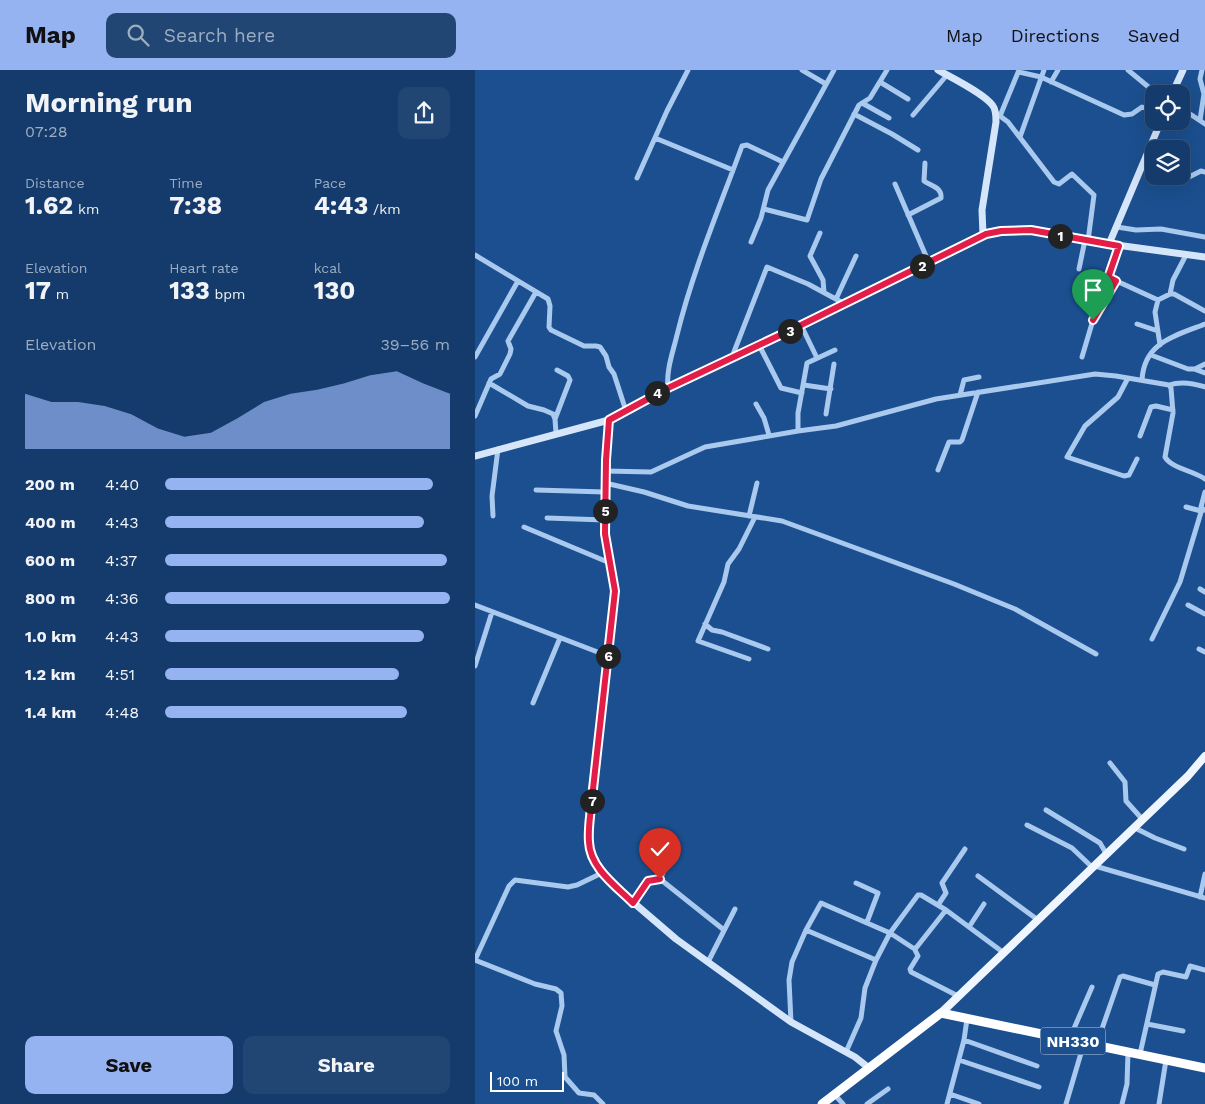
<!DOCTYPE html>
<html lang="en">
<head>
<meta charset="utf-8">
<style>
  :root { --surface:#143b6b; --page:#214673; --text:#f1f3f6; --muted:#9dadc1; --line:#33557e; --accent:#95b2f1 }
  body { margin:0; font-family:"Work Sans",sans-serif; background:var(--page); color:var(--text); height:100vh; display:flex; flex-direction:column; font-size:19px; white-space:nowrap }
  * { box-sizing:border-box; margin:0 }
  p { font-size:16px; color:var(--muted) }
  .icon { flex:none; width:28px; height:28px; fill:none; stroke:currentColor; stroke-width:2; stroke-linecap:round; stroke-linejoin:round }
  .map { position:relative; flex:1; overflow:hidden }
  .panel { display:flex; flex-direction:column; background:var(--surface); width:475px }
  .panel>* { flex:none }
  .fabs { position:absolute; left:670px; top:15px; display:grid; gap:10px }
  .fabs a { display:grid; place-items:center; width:45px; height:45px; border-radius:10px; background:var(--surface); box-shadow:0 5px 20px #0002,0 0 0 1px var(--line); font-size:25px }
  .scale { position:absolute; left:15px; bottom:12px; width:74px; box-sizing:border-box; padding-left:5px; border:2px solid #fff; border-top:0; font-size:14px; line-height:18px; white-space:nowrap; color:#fff; -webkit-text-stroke:4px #1b4f8f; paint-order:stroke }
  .pin { position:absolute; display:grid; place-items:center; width:42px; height:42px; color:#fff; margin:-51px -21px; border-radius:50% 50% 50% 0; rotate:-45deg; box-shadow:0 0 5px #0007 }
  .pin .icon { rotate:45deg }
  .km { position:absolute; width:25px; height:25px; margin:-12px; border-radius:50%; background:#222; color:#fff; font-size:14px; line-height:25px; text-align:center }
  .round { display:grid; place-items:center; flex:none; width:52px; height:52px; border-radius:10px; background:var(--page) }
  .summary { display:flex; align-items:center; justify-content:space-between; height:85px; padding:0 25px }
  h1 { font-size:28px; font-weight:700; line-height:38px }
  .metrics { display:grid; grid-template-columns:repeat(3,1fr); gap:8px; height:85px; padding:5px 25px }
  .metrics div { display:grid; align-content:center }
  .metrics b { font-size:25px; font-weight:700 }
  .metrics small { font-size:14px; font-weight:400 }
  .metrics p { font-size:14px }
  .chart { height:140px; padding:10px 25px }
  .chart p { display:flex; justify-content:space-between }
  .chart svg { width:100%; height:90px; margin-top:5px; fill:var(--accent); opacity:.7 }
  .action { display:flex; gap:10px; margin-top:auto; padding:10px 25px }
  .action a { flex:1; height:58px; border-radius:10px; background:var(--accent); color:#111; font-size:20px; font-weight:700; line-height:58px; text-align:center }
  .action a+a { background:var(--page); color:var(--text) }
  ul { padding:0 25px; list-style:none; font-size:16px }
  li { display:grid; grid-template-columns:80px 60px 1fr; align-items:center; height:38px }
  li i { height:12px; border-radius:6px; background:var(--accent) }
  header { display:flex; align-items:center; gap:30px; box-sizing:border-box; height:70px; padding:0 25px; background:var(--accent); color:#111 }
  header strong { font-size:24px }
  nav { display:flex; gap:28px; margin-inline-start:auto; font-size:18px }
  .search { width:350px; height:45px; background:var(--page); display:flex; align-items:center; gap:12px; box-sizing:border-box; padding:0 18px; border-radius:10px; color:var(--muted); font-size:19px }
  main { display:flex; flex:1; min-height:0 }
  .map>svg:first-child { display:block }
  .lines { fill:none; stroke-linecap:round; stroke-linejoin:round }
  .street { stroke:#a9c9ee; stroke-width:5 }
  .secondary { stroke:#d6e6fa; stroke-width:7 }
  .primary { stroke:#f0f6ff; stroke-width:8 }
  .highway { stroke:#fff; stroke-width:9 }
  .route-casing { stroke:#fff; stroke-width:10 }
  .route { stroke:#e11d48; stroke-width:6 }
  .labels { text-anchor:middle; stroke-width:4.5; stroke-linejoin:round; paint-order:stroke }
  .shield { fill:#1b4f8f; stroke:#bbcadd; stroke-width:1 }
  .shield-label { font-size:16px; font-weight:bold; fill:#fff }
</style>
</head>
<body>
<header>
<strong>Map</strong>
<div class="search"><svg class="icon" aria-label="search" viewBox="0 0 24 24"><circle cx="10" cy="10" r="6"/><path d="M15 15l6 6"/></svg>Search here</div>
<nav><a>Map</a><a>Directions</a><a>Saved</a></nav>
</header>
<main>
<section class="panel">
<div class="summary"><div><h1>Morning run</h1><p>07:28</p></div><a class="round"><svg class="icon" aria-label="share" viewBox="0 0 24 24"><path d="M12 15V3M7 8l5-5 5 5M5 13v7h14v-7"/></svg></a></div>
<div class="metrics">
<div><p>Distance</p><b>1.62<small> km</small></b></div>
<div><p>Time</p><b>7:38</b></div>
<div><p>Pace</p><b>4:43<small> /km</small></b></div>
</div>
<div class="metrics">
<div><p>Elevation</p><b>17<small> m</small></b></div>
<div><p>Heart rate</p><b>133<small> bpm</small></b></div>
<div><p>kcal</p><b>130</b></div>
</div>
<div class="chart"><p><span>Elevation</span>39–56 m</p>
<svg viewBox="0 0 160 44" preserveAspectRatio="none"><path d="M0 44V17L10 21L20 21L30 23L40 27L50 34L60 38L70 36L80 29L90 21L100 17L110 15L120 12L130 8L140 6L150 12L160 17V44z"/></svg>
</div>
<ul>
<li><b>200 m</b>4:40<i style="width:94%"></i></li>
<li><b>400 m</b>4:43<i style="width:91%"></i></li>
<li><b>600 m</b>4:37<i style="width:99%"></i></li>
<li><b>800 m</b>4:36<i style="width:100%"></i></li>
<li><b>1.0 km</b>4:43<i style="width:91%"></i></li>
<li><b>1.2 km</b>4:51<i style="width:82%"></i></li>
<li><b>1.4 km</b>4:48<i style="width:85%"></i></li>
</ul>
<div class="action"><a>Save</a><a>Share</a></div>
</section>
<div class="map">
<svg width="730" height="1034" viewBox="0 0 730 1034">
  <rect width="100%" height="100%" fill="#1b4f8f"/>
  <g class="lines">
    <path class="street" d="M327,0L351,14
      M653,0L682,24
      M544,2L566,7L649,45L657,44L667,37L679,41
      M405,12L433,29
      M576,12L583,0
      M387,33L414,48
      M706,38L730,54
      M521,43L533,52L579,112L584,114L597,104L619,125L613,171
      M379,44L417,64L443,80
      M438,45L472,5
      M525,46L544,0
      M725,50L729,24L725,9L727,0
      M545,67L569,0
      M180,68L258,100
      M672,84L679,88
      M706,104L714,107L726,101L730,102
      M162,108L192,41L213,0
      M420,114L454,193
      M289,139L332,150L346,109L384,35L395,28L412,0
      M433,145L466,128C467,117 456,116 449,111L450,93
      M642,157L661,160L686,159L730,167
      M345,163L335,186L348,210L349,222
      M276,172L286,148L293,120L359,0
      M644,176L633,205L635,208L683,230L695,224H699L730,241
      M0,185L73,229L75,236L74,257L76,260L109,276H121L125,277L131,286L134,297L139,304L151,341
      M604,199L610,170
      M695,224L698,210L711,185
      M361,229L381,186
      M683,230L680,242L685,275
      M662,254L683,261
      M326,255L342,288
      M284,275L306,318L327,323
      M676,285L713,299H720L730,294
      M0,287L43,211
      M257,287L292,197L333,214L370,234
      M607,287L618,250L641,211
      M719,299L730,303
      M653,308L643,327L610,356L592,387L649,406L654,405L662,389
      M667,310C669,272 700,266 730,254
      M14,313L53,336L69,340L78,344L80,349L81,363
      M329,315L356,319
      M694,315C706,311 718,313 730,317
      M193,318C191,300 198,282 202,265C218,200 244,139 267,76L272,75L308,92
      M485,325L489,310L504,307
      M281,334L289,348L294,365
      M351,344L359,294
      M0,346L16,309L25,304L35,284L36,279L33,271L61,222
      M80,349L95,310L93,306L82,300
      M323,361V343L332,293L360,280
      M665,366L676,337L681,336L698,340
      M463,400L474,372H485L487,370L503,322
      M131,401L176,402L230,377L323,361L361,356L461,329L620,304L641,306L694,315L696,318L698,343L690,387C696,398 719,401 730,409
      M130,413L169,422L213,436L307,451L479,514L540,539L621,584
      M61,420L130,422
      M711,437L726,441
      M729,440L726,437L730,422
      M18,446L17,426L23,379
      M274,446L282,413
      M72,448L130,450
      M49,457L135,493
      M725,519L730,522
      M0,535L133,586
      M713,535L730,544
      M230,554L237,560L247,562L293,579
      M677,569L705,512L727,439
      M724,579L730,582
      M274,589L223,571L249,512L253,494L264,479L280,447
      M0,596L17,542
      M58,633L85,568
      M635,693L650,712L651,731L668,750
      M571,740L625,773L632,785
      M552,755L597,778L618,798
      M660,758L680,768L709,779
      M620,796L730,828
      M503,806L563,850
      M185,809L249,860
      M381,813L403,823L392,852
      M725,827L730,804
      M159,833L173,811L185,809L189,801
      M463,835L471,823L467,813L490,779
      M494,857L509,834
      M331,860L401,890
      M439,878L443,886L435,899L436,902L483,926
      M0,890L60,914L81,919L86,923L87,936L81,961L89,985L90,1007L104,1023L119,1025L128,1034
      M0,890L34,816L40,810L93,817L102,815L127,803
      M233,892L260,839
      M316,952L314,910L317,892L331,860L346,833L415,863L443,825H446L471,840L529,883
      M672,954L708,961
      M489,970L562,996
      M594,970L617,917
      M621,976L645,907L648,906L680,915
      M371,982L386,948L390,918L401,890L415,863L438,878H441L471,840
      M665,984L683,904L688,902L711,907L715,896L730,900
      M484,990L564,1017
      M359,1024L368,1034
      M475,1024L504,1034
      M392,1034L413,1019
      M472,1034L489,970L492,949
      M591,1034L609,973
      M647,1034L652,1014L653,982
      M684,1034L691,990"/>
    <path class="secondary" d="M463,0C477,8 510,24 518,36C521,40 521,46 521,52L507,140L508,165
      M697,24L708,0
      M634,174L730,187
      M134,350L131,390L130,464L140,521L114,762L115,782L118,790L127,803L159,833L201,869L316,952L380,987L394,998
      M0,386L134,350L193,318L317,259L511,164C551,153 594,168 634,174L686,51"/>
    <path class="primary" d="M466,943L713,706L730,686"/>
    <path class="highway" d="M347,1034L466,943L730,998"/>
  </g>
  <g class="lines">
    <defs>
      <path id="route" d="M185,809L173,811L158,833C141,816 115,798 114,772C113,760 115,748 116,737L140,521L130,464L131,390L134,350L193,318L318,259L511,164L526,161L556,160L644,176L634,205L635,208L641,211L618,250"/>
    </defs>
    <use href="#route" class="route-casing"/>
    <use href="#route" class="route"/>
  </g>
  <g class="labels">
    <rect class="shield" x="565.5" y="957.5" width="65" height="27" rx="4"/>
    <g class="shield-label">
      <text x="598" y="977">NH330</text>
    </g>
  </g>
</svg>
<div class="fabs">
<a><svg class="icon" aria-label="locate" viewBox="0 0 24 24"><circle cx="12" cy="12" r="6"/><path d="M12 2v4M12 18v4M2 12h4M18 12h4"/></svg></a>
<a><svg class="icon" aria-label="layers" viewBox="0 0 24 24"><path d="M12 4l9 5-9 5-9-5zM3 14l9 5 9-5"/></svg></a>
</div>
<div class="scale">100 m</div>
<div class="pin" style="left:618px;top:250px;background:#1e9e55"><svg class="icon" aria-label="arrive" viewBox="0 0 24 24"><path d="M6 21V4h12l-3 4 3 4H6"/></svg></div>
<div class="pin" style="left:185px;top:809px;background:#d93025"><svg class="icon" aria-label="check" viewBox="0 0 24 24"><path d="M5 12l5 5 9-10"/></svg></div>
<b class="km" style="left:585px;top:166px">1</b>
<b class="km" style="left:447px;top:196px">2</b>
<b class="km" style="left:315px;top:261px">3</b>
<b class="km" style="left:182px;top:323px">4</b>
<b class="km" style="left:130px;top:441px">5</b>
<b class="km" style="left:133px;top:586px">6</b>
<b class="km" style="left:117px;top:731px">7</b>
</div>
</main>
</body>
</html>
